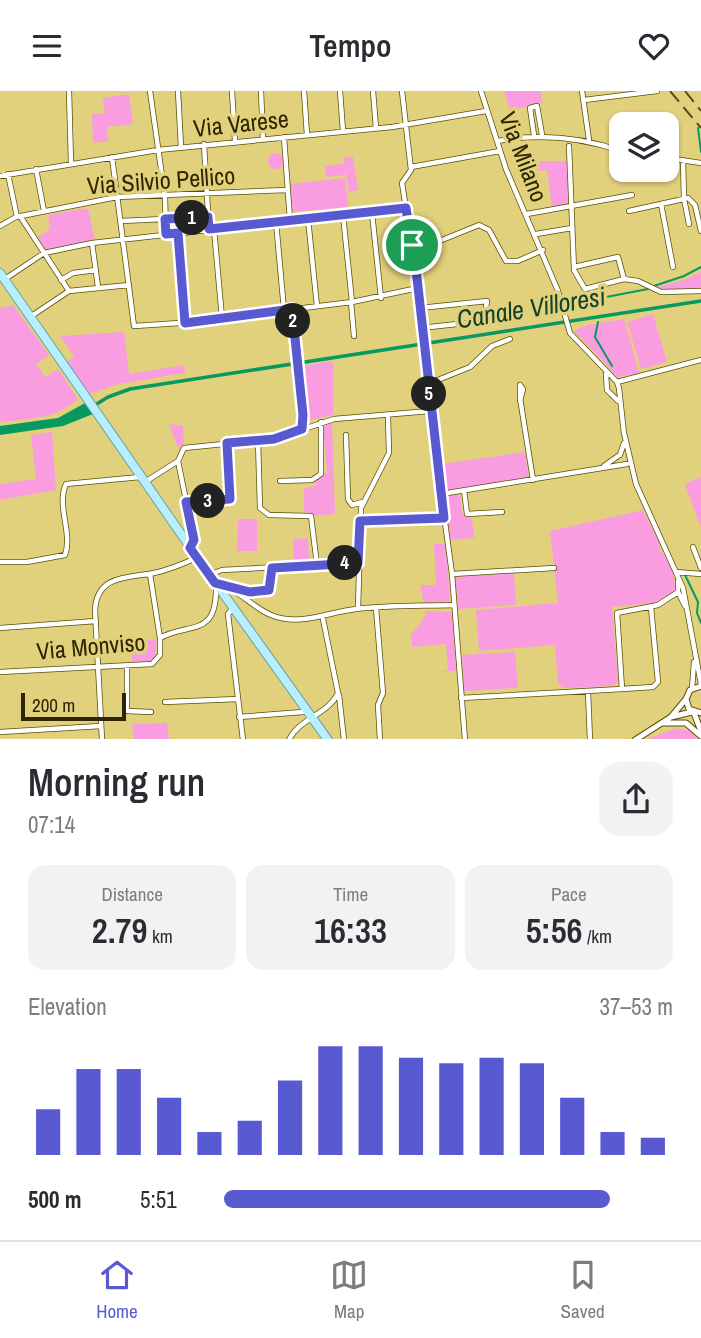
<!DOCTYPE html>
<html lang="en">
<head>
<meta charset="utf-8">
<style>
  :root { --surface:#fff; --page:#f2f2f3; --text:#2b2b33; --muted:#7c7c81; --line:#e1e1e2; --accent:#595ad2 }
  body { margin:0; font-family:"Archivo Narrow",sans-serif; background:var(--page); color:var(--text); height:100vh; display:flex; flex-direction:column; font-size:26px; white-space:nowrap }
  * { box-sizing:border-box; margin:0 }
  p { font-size:23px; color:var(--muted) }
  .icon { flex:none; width:38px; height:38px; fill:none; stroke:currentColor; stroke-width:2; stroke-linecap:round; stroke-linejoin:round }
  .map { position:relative; height:648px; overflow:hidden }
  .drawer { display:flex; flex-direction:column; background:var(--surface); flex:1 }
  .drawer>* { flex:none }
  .tools { position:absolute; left:609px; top:21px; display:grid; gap:14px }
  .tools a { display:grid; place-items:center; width:70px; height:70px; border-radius:14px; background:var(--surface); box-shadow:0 2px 5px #0004; font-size:35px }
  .scale { position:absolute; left:21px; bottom:18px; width:105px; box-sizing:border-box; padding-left:7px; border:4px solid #2d2601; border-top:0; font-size:19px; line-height:24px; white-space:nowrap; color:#2d2601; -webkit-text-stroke:5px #e2d17c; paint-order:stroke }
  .pin { position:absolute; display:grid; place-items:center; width:60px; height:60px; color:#fff; margin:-30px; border:4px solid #fff; border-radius:50%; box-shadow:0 2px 7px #0007 }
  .km { position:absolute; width:35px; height:35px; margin:-18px; border-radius:50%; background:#222; color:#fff; font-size:19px; line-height:35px; text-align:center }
  .round { display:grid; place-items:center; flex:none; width:74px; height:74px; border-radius:21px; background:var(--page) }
  .head { display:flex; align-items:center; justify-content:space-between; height:119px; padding:0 28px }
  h1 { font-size:38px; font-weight:600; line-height:52px }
  .figures { display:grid; grid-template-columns:repeat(3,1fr); gap:10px; height:119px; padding:7px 28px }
  .figures div { display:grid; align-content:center; border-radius:18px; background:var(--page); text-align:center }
  .figures b { font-size:35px; font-weight:600 }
  .figures small { font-size:19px; font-weight:400 }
  .figures p { font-size:19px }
  .chart { height:196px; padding:14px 28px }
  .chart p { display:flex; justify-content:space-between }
  .chart svg { width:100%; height:126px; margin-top:7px; stroke:var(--accent); stroke-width:6 }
  ul { padding:0 28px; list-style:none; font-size:23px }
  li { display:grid; grid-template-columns:112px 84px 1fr; align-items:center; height:52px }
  li i { height:18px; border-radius:9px; background:var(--accent) }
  header { display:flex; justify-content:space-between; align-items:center; height:91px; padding:0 28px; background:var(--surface); font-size:32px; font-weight:600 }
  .menu { display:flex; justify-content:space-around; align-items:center; height:98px; border-top:2px solid var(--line); background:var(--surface); font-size:19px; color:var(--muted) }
  .menu a { display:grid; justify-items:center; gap:4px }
  .menu .on { color:var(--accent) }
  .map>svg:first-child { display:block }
  .green { fill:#fa9de0 }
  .water { fill:#089960 }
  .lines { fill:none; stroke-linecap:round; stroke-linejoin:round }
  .stream { stroke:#089960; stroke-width:2 }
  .canal { stroke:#089960; stroke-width:3.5 }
  .minor-casing { stroke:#5b4f04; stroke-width:6 }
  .tertiary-casing { stroke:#5b4f04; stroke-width:7 }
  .primary-casing { stroke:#68a2a6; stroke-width:10 }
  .minor { stroke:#fff; stroke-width:4.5 }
  .tertiary { stroke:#fff; stroke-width:5 }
  .primary { stroke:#b7efff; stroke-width:8 }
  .rail { stroke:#544b1b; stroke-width:2; stroke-dasharray:14 7; stroke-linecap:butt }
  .route-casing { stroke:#fff; stroke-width:14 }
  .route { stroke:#595ad2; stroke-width:9 }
  .labels { text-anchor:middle; stroke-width:7; stroke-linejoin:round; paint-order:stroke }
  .street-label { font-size:24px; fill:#2d2601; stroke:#e2d17c }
  .water-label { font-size:26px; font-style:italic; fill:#10422a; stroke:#e2d17c }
</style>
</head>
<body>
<header><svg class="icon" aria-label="menu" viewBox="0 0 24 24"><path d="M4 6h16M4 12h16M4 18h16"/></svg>Tempo<svg class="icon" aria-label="heart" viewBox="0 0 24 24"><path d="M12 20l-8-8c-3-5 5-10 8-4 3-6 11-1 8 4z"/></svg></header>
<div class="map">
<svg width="701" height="649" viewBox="0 0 701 649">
  <rect width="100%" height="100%" fill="#e2d17c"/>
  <path class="green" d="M504,0H540L543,11L510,20Z
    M129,3L133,33L107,36L108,50L93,52L92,23L105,22L103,7Z
    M268 70a8 8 0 1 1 16 0a8 8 0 1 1-16 0Z
    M353,66L358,99L349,101L345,77V84L326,86L325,75L344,73L343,67Z
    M528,70H567L568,113L552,116L547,79L529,81Z
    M345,87L348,116L293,121L290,93Z
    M88,117L95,150L46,159L38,146L50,138L48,124Z
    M701,181V198L662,199L656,196L684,189Z
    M13,214L49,264L36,273L46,286L58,278L78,308C56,328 29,328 0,331V217Z
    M653,223L667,271L641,278L627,231Z
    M624,228L639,282L618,286L574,240L587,234Z
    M124,241L129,283L184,274L185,282L119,293L89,303L67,271L74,265L60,245Z
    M333,270V324L310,329L305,324L301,275Z
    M332,331L335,423L314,425L304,420V397L316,395L315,390L327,380L323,335Z
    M169,333L183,335L184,352L178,357Z
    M52,341L56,399L0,409V393L36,388L31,344Z
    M525,361L529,388L446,399L442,373Z
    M701,386V434L700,435L685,393Z
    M460,403L462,422L472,428L474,447L448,449L443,405Z
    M643,419L660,453V459L672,474L676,500L654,512L612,516L618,590L613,595L563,597L558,592L555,554L479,560L476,519L558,512L550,440Z
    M238,428H257V460H237Z
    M308,447L309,470L294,471L293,448Z
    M434,453H446L450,511L424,512L420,494H436Z
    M514,482L516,514L458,518L455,486Z
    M425,520L452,521L456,580L441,581L448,579L446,553L412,556L411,544L425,526Z
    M157,548L155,569L132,572L131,550Z
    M515,561L518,597L464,600L462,564Z
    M167,632L169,648H134L132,633Z
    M676,637L691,640L697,648H647Z"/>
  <path class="water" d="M85,312L93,323L63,335L0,344V335L58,327Z"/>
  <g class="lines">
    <path class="stream" d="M698,37L701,61
      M654,195L684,185L701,176
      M594,214L601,207L648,198
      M598,231L595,246L612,275
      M685,484L698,511L697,522L701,532"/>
    <path class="canal" d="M92,316L108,306L130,298L701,210"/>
    <defs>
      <path id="minor" d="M69,0L71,72
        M150,0L165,106L166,143
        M178,0L181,56
        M232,0L235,50
        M261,0L263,48
        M304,0L307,44
        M340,0L343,40
        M373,0L376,37
        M402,0L411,79L402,92L417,187L430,320L452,483L465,649
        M481,0L506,78L558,200L570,242L617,291L619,297
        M582,0L589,49
        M584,9L657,0
        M534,44L530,17L537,15L542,44
        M284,46L290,129
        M498,50C540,42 580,46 621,60
        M204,53L209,138
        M569,55L574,179L575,181L585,198L624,188L618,166L574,176
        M112,66L134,235L180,232L352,211L418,197
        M667,67L701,72
        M683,69L684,108L689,133
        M411,76L500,60
        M36,78L44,120
        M8,83L17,126
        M0,85L158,59L392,36L486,20
        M661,113L673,176
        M629,120L688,107L695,114L701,140
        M372,122L381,207
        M527,123L632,104
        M343,124L352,211
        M20,125L69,200
        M308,128L317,215
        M121,130L208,126
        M276,131L284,219
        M0,135L16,126L117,106L287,99
        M214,138L222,227
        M178,142L185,232
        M536,143L572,137
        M92,152L98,196
        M412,154L442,149L479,134L489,139L506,170H518L543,159
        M5,188L44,162L92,152L406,117
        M624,188L638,190L661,201L701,200
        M61,189L73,182L96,179
        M351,211L354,245
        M420,217L487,210L484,230L421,237
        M292,218L303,324L302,338
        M30,226L69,200L129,194
        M606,283L607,299L618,310
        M617,291L701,269
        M428,293L470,276L492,255L510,248
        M619,297L624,343
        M520,310L523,298L520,294V307L533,389
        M624,342L636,393L683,497L701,593
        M346,344L348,408L352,414L362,411
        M258,350L260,417L269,424L311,425L317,474
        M620,364L624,352
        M604,375L618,365
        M280,390L312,389L321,383V331
        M145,391L178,370
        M464,399L467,423L502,421
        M441,403L627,373
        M186,411L230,408L227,352
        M361,430L444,427
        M191,455L194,449L178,370L184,357L274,348L334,328L430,320
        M693,456L701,477
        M0,471H27L65,464C73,442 56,415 66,393L140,386
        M676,481L701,483
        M150,483L160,547
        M452,483L554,477
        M209,484L222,479L357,472
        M678,490V501L685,515
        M216,492L250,501L269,499L272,477
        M234,500C246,507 258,519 271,524C299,536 328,521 356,518C388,514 422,515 454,514
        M233,517L228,523L243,649
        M358,517L361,417L389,362L388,326
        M376,517L383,602L378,614L380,649
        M0,537L96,530
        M127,575V620L151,621
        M0,581L152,573L160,564V547C189,531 217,547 216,496
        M622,598L653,596L658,591L651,516
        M692,598L694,571
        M588,600L590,649
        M339,604L344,649
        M461,607L622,598L617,522L658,514L678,501
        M165,611L238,608
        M239,626L303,621
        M0,641L101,635
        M102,649L95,519C97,484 127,487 154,482C168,479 183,473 196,467
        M289,649C298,628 329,623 338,602L323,528"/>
      <path id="tertiary" d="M701,595L690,599L686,608L689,618L701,622
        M694,622L701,640
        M671,626L692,621
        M663,632H686L701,645
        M635,649L671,626L686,608"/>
      <path id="primary" d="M0,182L197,466L328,649"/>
    </defs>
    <use href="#minor" class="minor-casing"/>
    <use href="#tertiary" class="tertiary-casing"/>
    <use href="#primary" class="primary-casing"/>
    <use href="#minor" class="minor"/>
    <use href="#tertiary" class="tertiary"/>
    <use href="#primary" class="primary"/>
    <path class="rail" d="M670,0L701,37
      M685,0L701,20"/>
  </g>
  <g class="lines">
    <defs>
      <path id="route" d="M406,117L417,187L444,427L360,430L358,472L272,477L269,499L250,501L215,492L190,457L194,449L186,411L230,408L227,352L274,348L302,338L303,324L292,218L185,232L178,142L166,143L165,128L208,126L209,138Z"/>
    </defs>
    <use href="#route" class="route-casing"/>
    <use href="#route" class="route"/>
  </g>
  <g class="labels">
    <g class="street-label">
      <text transform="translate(241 33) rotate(-6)" y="8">Via Varese</text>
      <text transform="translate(523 66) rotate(69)" y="8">Via Milano</text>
      <text transform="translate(161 90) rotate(-4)" y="8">Via Silvio Pellico</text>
      <text transform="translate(91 556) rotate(-5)" y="8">Via Monviso</text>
    </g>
    <g class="water-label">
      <text transform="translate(531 217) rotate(-9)" y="9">Canale Villoresi</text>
    </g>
  </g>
</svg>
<div class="tools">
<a><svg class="icon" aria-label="layers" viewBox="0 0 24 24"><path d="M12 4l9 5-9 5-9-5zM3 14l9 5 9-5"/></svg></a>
</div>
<div class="scale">200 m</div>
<div class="pin" style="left:412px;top:154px;background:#1e9e55"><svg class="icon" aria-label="arrive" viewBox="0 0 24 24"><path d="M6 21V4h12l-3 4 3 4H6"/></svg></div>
<b class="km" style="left:192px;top:127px">1</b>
<b class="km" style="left:293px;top:230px">2</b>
<b class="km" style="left:208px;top:410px">3</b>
<b class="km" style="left:345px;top:472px">4</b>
<b class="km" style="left:429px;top:303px">5</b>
</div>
<section class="drawer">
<div class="head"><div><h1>Morning run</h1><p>07:14</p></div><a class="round"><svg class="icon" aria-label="share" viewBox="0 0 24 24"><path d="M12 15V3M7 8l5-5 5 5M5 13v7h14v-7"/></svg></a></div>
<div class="figures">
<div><p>Distance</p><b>2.79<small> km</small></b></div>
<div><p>Time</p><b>16:33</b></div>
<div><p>Pace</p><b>5:56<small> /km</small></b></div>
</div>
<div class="chart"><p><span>Elevation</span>37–53 m</p>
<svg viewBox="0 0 160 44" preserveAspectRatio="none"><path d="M5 44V28M15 44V14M25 44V14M35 44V24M45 44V36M55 44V32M65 44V18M75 44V6M85 44V6M95 44V10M105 44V12M115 44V10M125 44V12M135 44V24M145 44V36M155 44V38"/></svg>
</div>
<ul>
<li><b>500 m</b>5:51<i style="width:86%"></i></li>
</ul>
</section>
<nav class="menu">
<a class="on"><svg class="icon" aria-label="home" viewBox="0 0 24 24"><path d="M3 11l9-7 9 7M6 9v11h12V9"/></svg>Home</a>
<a><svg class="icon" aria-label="map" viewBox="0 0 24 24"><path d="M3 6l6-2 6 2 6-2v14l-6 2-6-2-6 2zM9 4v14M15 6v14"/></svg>Map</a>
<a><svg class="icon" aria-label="saved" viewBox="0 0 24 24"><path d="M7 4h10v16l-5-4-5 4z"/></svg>Saved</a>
</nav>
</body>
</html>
